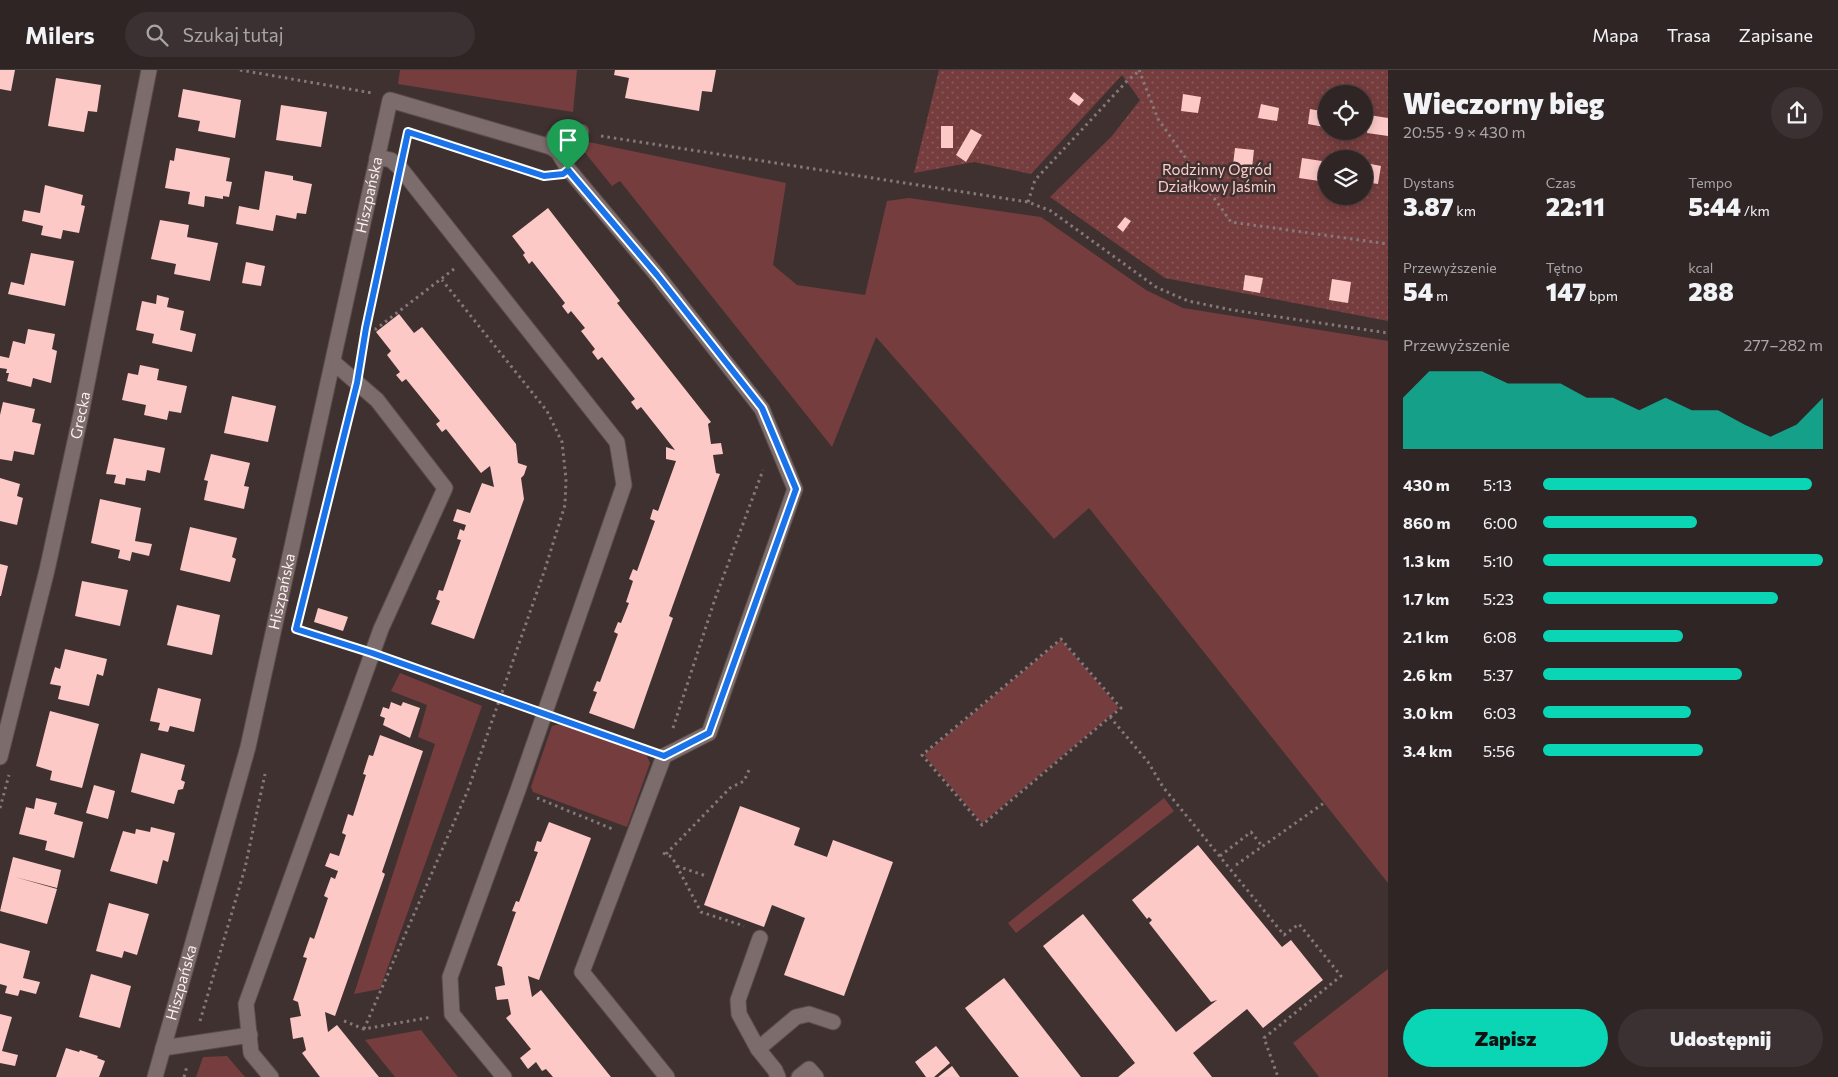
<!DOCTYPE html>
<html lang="pl">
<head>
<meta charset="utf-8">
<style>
  :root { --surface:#302525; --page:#3c3132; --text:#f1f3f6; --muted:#a8a5a7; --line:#4b4242; --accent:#0ad5b5 }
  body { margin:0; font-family:Commissioner,sans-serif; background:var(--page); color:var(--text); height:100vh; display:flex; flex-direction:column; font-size:19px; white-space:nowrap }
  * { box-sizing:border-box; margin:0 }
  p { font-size:16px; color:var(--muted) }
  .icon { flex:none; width:28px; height:28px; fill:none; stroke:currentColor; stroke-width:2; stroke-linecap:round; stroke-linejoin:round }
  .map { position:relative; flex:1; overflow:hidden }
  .drawer { display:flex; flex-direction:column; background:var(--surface); width:450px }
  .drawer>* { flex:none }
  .fabs { position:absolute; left:1318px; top:15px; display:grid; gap:10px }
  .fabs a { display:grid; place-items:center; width:55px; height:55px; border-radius:50%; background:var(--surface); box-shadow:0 2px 12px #0003,0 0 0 1px var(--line); font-size:25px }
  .pin { position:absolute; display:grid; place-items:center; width:42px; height:42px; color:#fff; margin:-51px -21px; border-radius:50% 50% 50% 0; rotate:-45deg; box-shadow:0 0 5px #0007 }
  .pin .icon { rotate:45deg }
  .round { display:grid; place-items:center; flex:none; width:52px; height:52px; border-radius:26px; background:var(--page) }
  .headline { display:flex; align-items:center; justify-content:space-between; height:85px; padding:0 15px }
  h1 { font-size:28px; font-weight:800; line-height:38px }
  .metrics { display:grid; grid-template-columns:repeat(3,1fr); gap:8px; height:85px; padding:5px 15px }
  .metrics div { display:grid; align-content:center }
  .metrics b { font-size:25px; font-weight:800 }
  .metrics small { font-size:14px; font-weight:400 }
  .metrics p { font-size:14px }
  .chart { height:140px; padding:10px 15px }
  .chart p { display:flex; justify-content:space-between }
  .chart svg { width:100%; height:90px; margin-top:5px; fill:var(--accent); opacity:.7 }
  .primary-button { display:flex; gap:10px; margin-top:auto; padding:10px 15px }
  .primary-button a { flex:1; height:58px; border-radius:30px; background:var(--accent); color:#111; font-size:20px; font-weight:800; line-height:58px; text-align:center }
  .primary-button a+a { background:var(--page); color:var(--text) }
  ul { padding:0 15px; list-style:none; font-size:16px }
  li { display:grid; grid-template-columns:80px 60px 1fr; align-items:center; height:38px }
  li i { height:12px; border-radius:6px; background:var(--accent) }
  header { display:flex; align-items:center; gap:30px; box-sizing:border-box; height:70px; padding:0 25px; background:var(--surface); border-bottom:1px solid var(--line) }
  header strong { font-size:24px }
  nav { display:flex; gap:28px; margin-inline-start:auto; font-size:18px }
  .search { width:350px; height:45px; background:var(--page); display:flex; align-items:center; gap:12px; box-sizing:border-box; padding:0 18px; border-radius:28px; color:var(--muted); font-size:19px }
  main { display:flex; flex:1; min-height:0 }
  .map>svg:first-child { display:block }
  .green { fill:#763d3e }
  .garden { fill:url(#garden-dots); fill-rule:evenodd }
  .building { fill:#fcc9c7 }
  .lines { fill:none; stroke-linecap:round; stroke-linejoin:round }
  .minor-casing { stroke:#594d4c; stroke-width:17 }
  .path { stroke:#857878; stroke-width:3; stroke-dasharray:2.5 4; stroke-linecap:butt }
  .minor { stroke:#7c6c6b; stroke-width:15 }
  .route-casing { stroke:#fff; stroke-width:10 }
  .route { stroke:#1a73e8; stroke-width:6 }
  .labels { text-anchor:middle; stroke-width:5; stroke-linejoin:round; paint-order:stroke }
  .park-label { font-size:15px; fill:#fbcfcd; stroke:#403131 }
  .street-label { font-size:15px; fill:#f9f0ef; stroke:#403131 }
</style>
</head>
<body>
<header>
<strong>Milers</strong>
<div class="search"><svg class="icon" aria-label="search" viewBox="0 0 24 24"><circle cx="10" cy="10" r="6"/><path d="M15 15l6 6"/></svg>Szukaj tutaj</div>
<nav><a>Mapa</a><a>Trasa</a><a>Zapisane</a></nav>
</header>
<main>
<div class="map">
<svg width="1388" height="1007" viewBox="0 0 1388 1007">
  <defs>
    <pattern id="garden-dots" width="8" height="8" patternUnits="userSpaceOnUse" patternTransform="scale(1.25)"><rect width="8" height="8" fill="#763d3e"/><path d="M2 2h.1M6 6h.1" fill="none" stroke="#8a595a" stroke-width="1.8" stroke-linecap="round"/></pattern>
  </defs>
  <rect width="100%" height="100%" fill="#403131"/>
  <path class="green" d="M400,0H577L573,42L398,14Z
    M574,69L786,113L773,195L797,215L865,225L887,131L909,128L1041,147L1146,220L1183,238L1388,271V813L1089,438L1054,469L876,267L832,377L620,111L612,116Z
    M1061,570L1119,638L982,753L924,685Z
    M400,603L482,636L380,919L354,924L435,674L418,667L427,635L391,621Z
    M560,654L646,684L650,693L627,757L533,722L531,717L552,656Z
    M1164,728L1174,741L1016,863L1008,853Z
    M1388,899V1007H1319L1293,973Z
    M421,960L458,1007H395L365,970Z
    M227,986L245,1007H196L203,987Z"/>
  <path class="garden" d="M939,0H1388V251L1165,208L1050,127L1112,66L1140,30L1122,5L1031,104L974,92L914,103ZM1326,24H1364V61H1326ZM1326,89H1364V126H1326Z"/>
  <path class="building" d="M0,0H15L11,21L0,19Z
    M615,0H716L712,22L702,21L699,41L625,28L629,8L614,5Z
    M56,8L101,15L97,42L88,41L84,62L48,56Z
    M183,19L241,30L235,68L198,61L200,51L178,47Z
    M1074,22L1084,30L1079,36L1069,29Z
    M1183,24L1201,27L1198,43L1181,41Z
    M1261,34L1279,38L1277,51L1258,48Z
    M281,35L327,42L321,77L276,70Z
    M1310,39L1326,42L1324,57L1308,54Z
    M1369,45L1388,48V66L1367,63Z
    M941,56H953V78H941Z
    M971,59L982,65L966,92L956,85Z
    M176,78L230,88L226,111L232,112L229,127L223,126V129L205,126L204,137L188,134L190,122L165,118L170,90L174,91Z
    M1235,78L1254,80L1252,98L1233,95Z
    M1302,88L1322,91L1319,111L1299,108Z
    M1366,93L1381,96L1378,114L1364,112Z
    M265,101L293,106V110L312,114L306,144L297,143L296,149L276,145L273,161L236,154L239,136L259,140Z
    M45,115L83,125L81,135L85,136L79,163L63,160L61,169L41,165L43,156L22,151L24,140L40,143Z
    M548,138L620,231L617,233L711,352L708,354L711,374L721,373L723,384L713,385L716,403L720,404L669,546L673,548L634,659L589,643L597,622L593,621L597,611L600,612L618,564L614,562L618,552L621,553L629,533L626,532L633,511L629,509L633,499L637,501L655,451L650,449L653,439L658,441L676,391L666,389V377L675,380L641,337L637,340L631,332L635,329L602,287L598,290L592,282L595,279L581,261L585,258L571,241L568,244L562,236L565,233L532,191L529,194L523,185L525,183L512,166Z
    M1125,147L1131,151L1123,162L1117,157Z
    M160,150L189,155L187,167L218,173L210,211L174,204L176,194L151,189Z
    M31,183L74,191L65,236L8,224L11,212L24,215Z
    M246,192L265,196L261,216L242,213Z
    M1245,205L1263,208L1260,223L1243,220Z
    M1332,209L1351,212L1348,233L1329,230Z
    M157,225L169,228L167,237L184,241L180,260L196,264L192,282L152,273L154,264L136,260L142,231L156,234Z
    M399,244L414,263L422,257L516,374L518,393L527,396L524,405L521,408L524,429L474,569L431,554L440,531L436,529L439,520L443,521L461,470L457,469L460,459L464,461L466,455L453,451L457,439L470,443L482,413L494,417L490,396L481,403L446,359L442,362L436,354L440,351L406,309L402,312L396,305L400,302L387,285L391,281L376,262Z
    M28,259L55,264L52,279L57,281L51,313L33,308L31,317L7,311L9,303H6L7,299L0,298V286L9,288L13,271L25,274Z
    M140,295L159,299L157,310L187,316L181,343L169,341L167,350L144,345L146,335L122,330L128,303L138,305Z
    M232,326L276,336L268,372L224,363Z
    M3,332L35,339L32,352L41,354L34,385L14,381L12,391L0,389V345Z
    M114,368L165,378L160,403L147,400L145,411L126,408L125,415L114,413L116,405L106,404Z
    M211,384L250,393L244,416L249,417L244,439L204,430L208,411L204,410Z
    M0,408L20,414L17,426L23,428L17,455L0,451Z
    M100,429L141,438L135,471L152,474L149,486L132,482L130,491L118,488L120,480L91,473Z
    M190,457L237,468L232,487L236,489L230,512L180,500Z
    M0,494L8,496L1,526H0Z
    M82,511L128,520L120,556L75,546Z
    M177,535L220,545L212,585L167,575Z
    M318,538L348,547L343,561L314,552Z
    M65,579L107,589L103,606L97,604L89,636L58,629L61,616L50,614L55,597L60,599Z
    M158,618L201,629L194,662L170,656L168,662L158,660L160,653L150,651Z
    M391,632L401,636L403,632L420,638L410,668L383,655L385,648L380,646L383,637L389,639Z
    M50,641L99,654L82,718L50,710L52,701L36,696Z
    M380,665L423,681L382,802L385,804L335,946L325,942L328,962L337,955L379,1007H320L302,983L306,980L303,967L293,969L290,948L301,946L298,932L293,930L307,888L303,887L310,867L314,869L328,828L324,826L331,807L335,809L338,801L325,796L330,783L339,786L346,765L342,763L348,744L353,746L366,705L363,704L369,685L373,686Z
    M141,683L185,695L181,710L185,712L183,719L178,720L174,734L131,722Z
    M94,715L115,721L108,749L86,743Z
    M36,728L57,733L54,744L83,752L74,788L45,780L47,771L19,764L26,737L34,739Z
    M740,736L800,758L794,775L827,787L833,770L893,792L844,926L784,905L805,848L772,835L764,857L704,835Z
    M549,752L591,768L539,910L528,906L532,927L541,920L611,1007H553L546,999L542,1001L536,992L528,999L520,988L531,979L506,948L511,944L508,929L497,930L495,917L505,915L502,897L497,895L516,842L512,841L516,831L519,832L538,782L534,781L537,771L541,772Z
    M151,757L175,763L168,792L163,790L157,814L110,801L123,761L135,764L136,759L150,762Z
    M1198,775L1282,877L1291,870L1323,910L1263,958L1247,939L1193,983L1212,1007H1118L1135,993L1043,876L1083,844L1176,962L1217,930L1211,932L1149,853L1152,850L1149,847L1147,849L1132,830Z
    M13,787L61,800L57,818L15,807L57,819L47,854L0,841Z
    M109,833L149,844L137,885L124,881L122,888L96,881Z
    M0,873L30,881L23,908L40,912L36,924L20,920L18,926L5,923L7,916L0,914Z
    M91,904L131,916L120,958L79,947Z
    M1004,908L1081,1007H1019L965,938Z
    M0,944L12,947L2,981L18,985L15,996L0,993Z
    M936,976L950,993L934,1007H926L915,992Z
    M66,978L79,982L80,980L98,986L97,988L105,991L99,1007H56Z
    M952,996L960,1007H938Z"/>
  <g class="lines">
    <defs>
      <g id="minor">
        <path d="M551,77L554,67L571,61L581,62"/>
        <path d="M377,87L391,90L401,99L617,372L624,415L518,720L450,907L452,944L504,1007"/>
        <path id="s1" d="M0,687L47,500L81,344L149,0"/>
        <path d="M163,978L250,965"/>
        <path d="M758,979L739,944L738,930L760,868"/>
        <path id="s2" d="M155,1007L248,677L390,30L551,77L558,82L569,100L657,205L762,339L795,419L709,663L664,686L582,902L667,1007"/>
        <path d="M271,1007L251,983L246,934L381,559L445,418L377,330L333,292"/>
        <path d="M778,1007L775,1000L758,979L796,947L809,944L833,952"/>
        <path d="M799,1007L809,999L816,1007"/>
      </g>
    </defs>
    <use href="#minor" class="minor-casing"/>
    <path class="path" d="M240,0L372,23
      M1139,0L1158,49L1231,152L1388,174
      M409,61L547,106
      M601,66L1028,132L1051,141L1156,217L1188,231L1232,240L1388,263
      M406,74L409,58
      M1028,132L1035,110L1127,11L1139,1
      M366,258L395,127
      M361,288L366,258L376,259L454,199
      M316,478L352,336
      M296,559L353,577
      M392,590L525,637
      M1110,647L1121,638L1061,569L922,685L982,755L1110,647L1148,692L1163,717L1284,865L1299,854L1341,906L1264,968L1278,1007
      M564,651L643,679
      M673,658L715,529L763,400
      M537,728L615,760
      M0,738L9,705
      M663,783L672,787L701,842L744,856
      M666,784L730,718L744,711L749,700
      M1220,786L1251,762L1262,776
      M1236,795L1324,733
      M677,796L706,806
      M200,951L245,798L265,704
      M344,951L364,959L432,947
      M364,959L468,720L545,499L565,435L566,409L562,372L547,341L442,210
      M184,1007L187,996"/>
    <use href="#minor" class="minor"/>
  </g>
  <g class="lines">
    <defs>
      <path id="route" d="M408,62L544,106L563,104L568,100L657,205L762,338L796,419L709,663L664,686L372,583L296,559L357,313L366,258Z"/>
    </defs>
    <use href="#route" class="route-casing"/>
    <use href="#route" class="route"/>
  </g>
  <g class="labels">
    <g class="park-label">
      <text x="1217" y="105">Rodzinny Ogród<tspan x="1217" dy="17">Działkowy Jaśmin</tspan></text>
    </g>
    <g class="street-label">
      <text dy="5" stroke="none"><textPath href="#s2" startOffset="908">Hiszpańska</textPath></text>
      <text dy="5" stroke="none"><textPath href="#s1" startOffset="351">Grecka</textPath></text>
      <text dy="5" stroke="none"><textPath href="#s2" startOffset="502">Hiszpańska</textPath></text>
      <text dy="5" stroke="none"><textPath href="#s2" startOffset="98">Hiszpańska</textPath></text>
    </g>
  </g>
</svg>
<div class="fabs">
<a><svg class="icon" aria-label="locate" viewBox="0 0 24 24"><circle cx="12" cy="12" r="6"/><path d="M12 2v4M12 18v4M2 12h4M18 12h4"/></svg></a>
<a><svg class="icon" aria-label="layers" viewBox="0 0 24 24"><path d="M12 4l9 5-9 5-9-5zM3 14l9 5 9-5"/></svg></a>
</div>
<div class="pin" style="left:568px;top:100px;background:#1e9e55"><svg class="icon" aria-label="arrive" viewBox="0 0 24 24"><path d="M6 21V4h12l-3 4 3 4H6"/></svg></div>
</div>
<section class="drawer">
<div class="headline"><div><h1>Wieczorny bieg</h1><p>20:55 · 9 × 430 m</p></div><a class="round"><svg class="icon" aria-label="share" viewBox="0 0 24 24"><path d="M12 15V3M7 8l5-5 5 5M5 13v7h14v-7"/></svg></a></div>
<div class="metrics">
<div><p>Dystans</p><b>3.87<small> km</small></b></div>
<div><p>Czas</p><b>22:11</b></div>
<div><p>Tempo</p><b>5:44<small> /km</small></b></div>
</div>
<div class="metrics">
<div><p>Przewyższenie</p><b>54<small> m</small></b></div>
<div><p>Tętno</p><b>147<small> bpm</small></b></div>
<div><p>kcal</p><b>288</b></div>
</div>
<div class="chart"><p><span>Przewyższenie</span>277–282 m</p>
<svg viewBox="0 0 160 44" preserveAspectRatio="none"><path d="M0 44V19L10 6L20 6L30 6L40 12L50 12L60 12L70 19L80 19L90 25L100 19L110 25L120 25L130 32L140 38L150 32L160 19V44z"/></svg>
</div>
<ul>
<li><b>430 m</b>5:13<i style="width:96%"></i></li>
<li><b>860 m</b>6:00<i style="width:55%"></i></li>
<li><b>1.3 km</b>5:10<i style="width:100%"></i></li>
<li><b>1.7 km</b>5:23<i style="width:84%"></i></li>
<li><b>2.1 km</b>6:08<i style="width:50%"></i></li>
<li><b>2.6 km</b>5:37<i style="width:71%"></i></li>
<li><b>3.0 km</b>6:03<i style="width:53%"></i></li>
<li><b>3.4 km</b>5:56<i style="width:57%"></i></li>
</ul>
<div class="primary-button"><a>Zapisz</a><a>Udostępnij</a></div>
</section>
</main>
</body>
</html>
